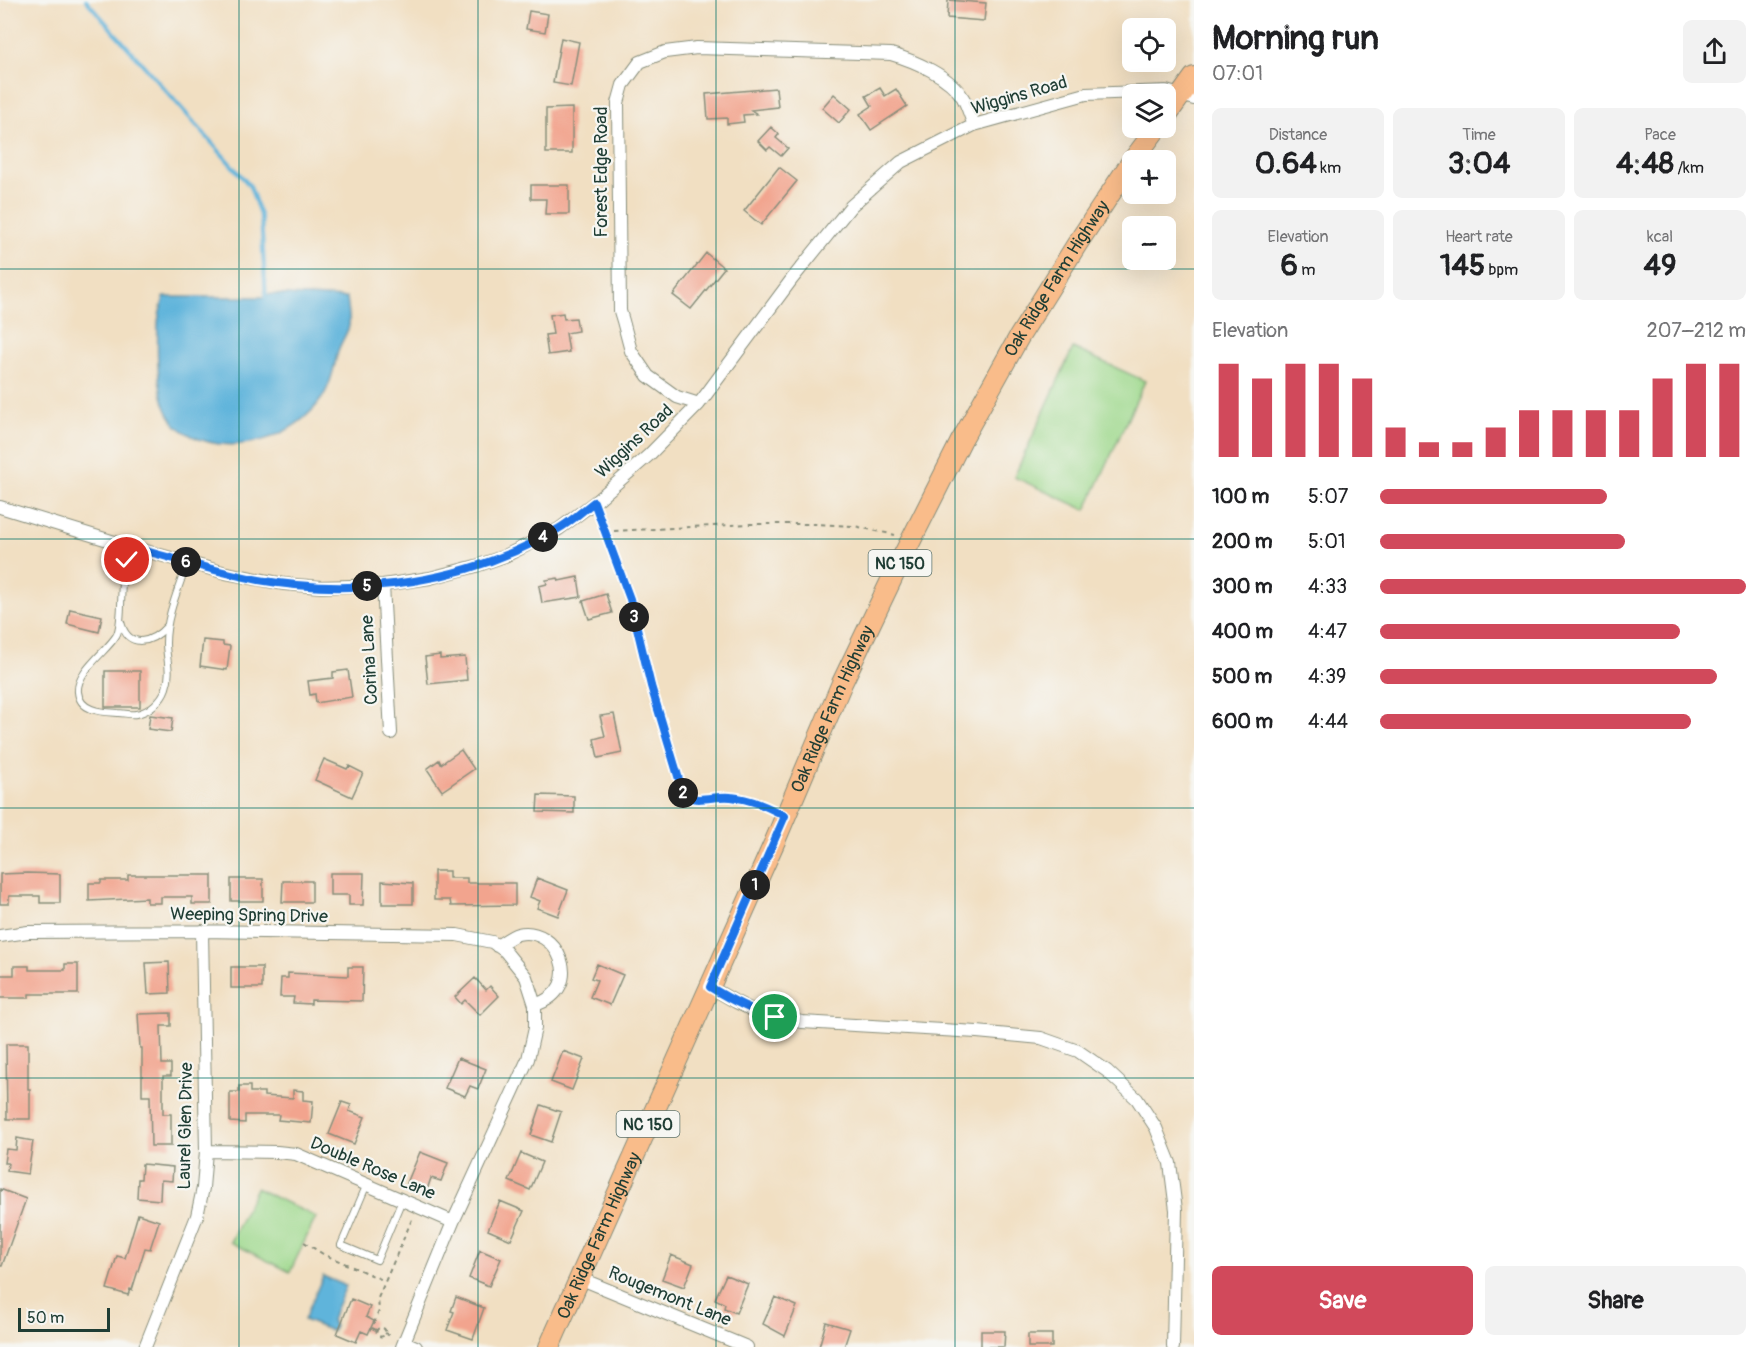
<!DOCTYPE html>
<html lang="en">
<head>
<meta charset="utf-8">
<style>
  :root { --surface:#fff; --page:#f2f2f2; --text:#202124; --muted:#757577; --accent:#d1495b }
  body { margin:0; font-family:Pangolin,sans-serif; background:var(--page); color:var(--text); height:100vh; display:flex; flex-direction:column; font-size:22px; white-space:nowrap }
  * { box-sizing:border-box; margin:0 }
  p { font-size:20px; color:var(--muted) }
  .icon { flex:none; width:33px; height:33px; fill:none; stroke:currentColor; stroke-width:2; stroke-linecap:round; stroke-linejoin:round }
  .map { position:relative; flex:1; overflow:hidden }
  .drawer { display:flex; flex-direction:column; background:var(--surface); width:570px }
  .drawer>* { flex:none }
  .buttons { position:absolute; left:1122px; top:18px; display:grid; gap:12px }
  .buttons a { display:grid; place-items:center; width:54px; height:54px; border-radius:9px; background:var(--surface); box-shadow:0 6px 24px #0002; font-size:30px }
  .scale { position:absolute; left:18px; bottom:15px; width:92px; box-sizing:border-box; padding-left:6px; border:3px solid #1f3d34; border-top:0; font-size:16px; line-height:21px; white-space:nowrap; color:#1f3d34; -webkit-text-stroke:4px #f6f6f2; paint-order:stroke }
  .pin { position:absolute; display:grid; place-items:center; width:51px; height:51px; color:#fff; margin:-26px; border:3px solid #fff; border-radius:50%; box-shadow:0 2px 6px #0007 }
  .km { position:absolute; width:30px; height:30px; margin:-15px; border-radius:50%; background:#222; color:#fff; font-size:16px; line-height:30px; text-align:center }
  .round { display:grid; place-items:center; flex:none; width:63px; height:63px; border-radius:9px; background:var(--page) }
  .headline { display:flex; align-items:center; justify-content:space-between; height:102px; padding:0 18px }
  h1 { font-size:33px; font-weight:700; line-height:45px }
  .metrics { display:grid; grid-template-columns:repeat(3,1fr); gap:9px; height:102px; padding:6px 18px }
  .metrics div { display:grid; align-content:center; border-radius:9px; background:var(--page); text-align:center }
  .metrics b { font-size:30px; font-weight:700 }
  .metrics small { font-size:16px; font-weight:400 }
  .metrics p { font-size:16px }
  .chart { height:168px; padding:12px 18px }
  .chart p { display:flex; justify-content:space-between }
  .chart svg { width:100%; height:108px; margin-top:6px; stroke:var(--accent); stroke-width:6 }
  .button { display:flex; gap:12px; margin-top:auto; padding:12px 18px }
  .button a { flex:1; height:69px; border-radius:9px; background:var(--accent); color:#fff; font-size:24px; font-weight:700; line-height:69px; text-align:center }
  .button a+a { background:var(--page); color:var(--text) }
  ul { padding:0 18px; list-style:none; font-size:20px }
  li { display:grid; grid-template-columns:96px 72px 1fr; align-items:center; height:45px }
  li i { height:15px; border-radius:8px; background:var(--accent) }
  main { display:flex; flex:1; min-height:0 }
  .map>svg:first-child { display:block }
  .green { fill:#9dd88b; stroke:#5e8a60; stroke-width:1.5 }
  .water { fill:#5eb4db; stroke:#3e7888; stroke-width:1.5 }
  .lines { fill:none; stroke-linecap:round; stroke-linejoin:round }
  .stream { stroke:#5eb4db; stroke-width:4 }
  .building { fill:#f2a48e }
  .service-casing { stroke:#888e7b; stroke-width:8 }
  .minor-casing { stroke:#888e7b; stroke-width:14 }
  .primary-casing { stroke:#888e7b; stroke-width:22 }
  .path { stroke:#888e7b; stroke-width:2; stroke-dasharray:4.5 4.5; stroke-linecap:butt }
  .service { stroke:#fff; stroke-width:6 }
  .minor { stroke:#fff; stroke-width:12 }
  .primary { stroke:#f9bc8a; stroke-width:20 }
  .route-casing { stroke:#fff; stroke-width:12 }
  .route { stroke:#1a73e8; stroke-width:8 }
  .grid { fill:none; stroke:#0f766e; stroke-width:1.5; stroke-opacity:0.55 }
  .labels { text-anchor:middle; stroke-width:4.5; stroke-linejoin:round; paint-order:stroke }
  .shield { fill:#f6f6f2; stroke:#60746d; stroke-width:1.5 }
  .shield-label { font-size:16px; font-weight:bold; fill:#1f3d34 }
  .street-label { font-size:18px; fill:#1f3d34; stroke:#f6f6f2 }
</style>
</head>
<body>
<main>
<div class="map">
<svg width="1194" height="1347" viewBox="0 0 1194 1347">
  <rect width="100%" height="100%" fill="#f6f6f2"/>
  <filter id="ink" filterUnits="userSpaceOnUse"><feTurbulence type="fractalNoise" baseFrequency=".0167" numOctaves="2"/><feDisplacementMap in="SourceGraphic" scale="12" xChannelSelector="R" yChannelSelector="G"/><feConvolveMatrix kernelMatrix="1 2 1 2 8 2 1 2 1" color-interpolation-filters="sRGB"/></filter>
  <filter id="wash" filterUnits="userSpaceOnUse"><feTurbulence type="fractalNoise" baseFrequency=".008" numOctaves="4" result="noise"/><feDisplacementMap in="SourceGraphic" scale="24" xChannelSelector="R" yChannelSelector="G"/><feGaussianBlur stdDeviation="1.35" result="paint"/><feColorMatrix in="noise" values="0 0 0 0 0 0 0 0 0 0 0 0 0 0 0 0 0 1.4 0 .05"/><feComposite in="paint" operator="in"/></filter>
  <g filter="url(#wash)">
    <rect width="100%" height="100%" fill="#f1dfc2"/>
    <path class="green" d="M1073,348L1145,381L1086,510L1014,477Z
      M256,1188L316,1217L290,1272L230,1242Z"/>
    <path class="water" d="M267,294L347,298C348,306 350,318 349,326C347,334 341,342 338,351C334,367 331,384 322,398C295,438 235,457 192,436C184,432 175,426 171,418C156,396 157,350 158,324C158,315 162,306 164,297H264Z
      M323,1276L346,1286L331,1320L335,1326L332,1331L304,1320Z"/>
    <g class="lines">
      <path class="stream" d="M86,0L250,186L261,218L266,298"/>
    </g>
    <g id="blocks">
      <path class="building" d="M948,0L986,3L984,21L947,18Z
        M529,11L548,14L545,32L526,29Z
        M561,38L579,42L571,86L553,83Z
        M776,88L778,107L751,110L757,114L743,115L744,122L727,124V118L708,119L706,94Z
        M880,88L885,96L896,89L907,106L871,130L860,114L872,106L866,96Z
        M834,94L851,109L839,123L822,108Z
        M572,108V153H546V109Z
        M771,127L779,134L776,138L788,148L781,156L770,147L767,150L758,141Z
        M779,167L797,181L761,225L744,211Z
        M531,185H569V214H545L546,199H531Z
        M706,253L724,268L691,309L673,295Z
        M563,313L564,319L576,318L578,331L566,333L569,352L548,355L545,335L553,334L550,315Z
        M578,577L581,597L542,603L539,586L547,584L546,580L558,578L559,581Z
        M606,594L612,613L589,619L583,601Z
        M70,609L102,616L99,632L67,624Z
        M203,640L223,642V645L230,646L227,670L200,666Z
        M440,655V659L465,657L467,680L428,684L425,657Z
        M348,670L352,697L316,703L315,694L310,695L308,681L333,678V672Z
        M105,671H140V707H105Z
        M614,714L622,753L598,758L594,739L605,736L600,716Z
        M150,715L173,718L171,732L148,729Z
        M461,750L474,769L442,791L427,769L439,760L441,764Z
        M324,759L347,769L349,766L363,773L352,797L315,780Z
        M538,795L574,796V813L537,812Z
        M434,871H449V878H467V883H515V905L451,906L450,900H434Z
        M27,873L60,874V903H40V896H9V904H0V874Z
        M330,873H364L363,905H349V895H330Z
        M128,875H212V904H192V897H161V903H147V898L89,901V883H101V880H128Z
        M537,878L568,890L558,916L537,908L540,901L530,897Z
        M231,879H263V901H231Z
        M283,881H312V902H282Z
        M382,881L413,883V904H382Z
        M169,962L170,993L148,994L146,963Z
        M65,964H78V994H29V998H0V975H14V966H29V970H65Z
        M597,964L623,975L610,1005L590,997L597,980L591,978Z
        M231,967H262V988H231Z
        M348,967H363L362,1001L311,1000V1004L293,1003L294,997H280L281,978H288V973L348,976Z
        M475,978L486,990L490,986L499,996L480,1015L465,1000L461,1004L455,997Z
        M171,1013V1026H161L162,1064H171V1076H163V1114H171V1146H151L150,1096H142V1048H140L138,1014Z
        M6,1044H28V1089H30V1119H7Z
        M563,1051L584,1059L572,1090L551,1082Z
        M458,1058L486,1069L478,1089L470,1086L465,1096L445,1088Z
        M239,1086H250V1092H264V1096L293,1098V1090L303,1091V1100L313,1101L311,1123L278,1120L279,1115H245V1123L230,1122V1092H239Z
        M342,1102L351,1105L349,1111L365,1117L354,1144L329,1134Z
        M541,1105L561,1112L551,1142L531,1135Z
        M17,1138L33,1141L28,1174L7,1171L8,1163H4L6,1149L16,1150Z
        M420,1152L448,1163L441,1181L431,1178L427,1190L407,1183Z
        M521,1153L542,1162L530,1190L509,1181Z
        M142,1164L173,1167L172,1181L161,1180L160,1200L137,1198L138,1179H141Z
        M0,1189L26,1199L2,1266H0Z
        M500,1201L524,1211L511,1240L488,1230Z
        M138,1214L159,1221L150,1249L145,1248L132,1290L130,1289L128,1295L107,1289L117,1256L125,1258Z
        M480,1250L501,1259L489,1286L469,1278Z
        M671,1255L693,1264L684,1287L662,1279Z
        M726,1275L748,1284L736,1313L724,1308L725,1304L715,1299Z
        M456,1297L484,1308L473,1339L447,1330L454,1312L451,1311Z
        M775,1297L797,1306L785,1336L763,1324Z
        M351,1299L370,1307L366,1317L374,1321L368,1334L361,1331L356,1342L337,1334Z
        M826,1322L850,1329L844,1347H819Z
        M981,1331H1005L1004,1347H981Z
        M1028,1334H1052V1347H1028Z"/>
    </g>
  </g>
  <g filter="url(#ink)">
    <use href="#blocks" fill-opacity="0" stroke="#888e7b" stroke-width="1.5"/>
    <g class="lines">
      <defs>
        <path id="service" d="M595,503L630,599L651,686L684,796C700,803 716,795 732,797C751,799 766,806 783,815
          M131,547C128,555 125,564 123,573C120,589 123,625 116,636C106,652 76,672 78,692C80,712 103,712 118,713C124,713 131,715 136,714C149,712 162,700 166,688C172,672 166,658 166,643C166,616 179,588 187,563
          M121,622C128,650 152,643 167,626
          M367,1184L341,1245L377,1260L402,1200"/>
        <path id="minor" d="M699,404L677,397L648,376L631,351L623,321L620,311L618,103L623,85L640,62L665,52L697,48L891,54C915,61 950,76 963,98C968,107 970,116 974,125
          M0,507L131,547L226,573L284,584L321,587L383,585L430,578L476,566L505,556L559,529L595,502L649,455L699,404L792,279L851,206L901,162L974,125L1086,94L1166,91L1194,99
          M383,585L391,733
          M0,936L28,932L202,931L457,935L492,942L505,951L526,977L535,1005V1028L528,1059L453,1222L402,1347
          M497,946C504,942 511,936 518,934C556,924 588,988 535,1005
          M710,987L736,1002L758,1013L802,1022L977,1032L1041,1038L1078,1051L1107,1071L1137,1099L1156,1128L1170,1163L1176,1210L1173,1347
          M206,1151L277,1152L296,1154L453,1222
          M579,1278L747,1347
          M404,1342L416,1347
          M145,1347L197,1216L203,1188L206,1151L202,931"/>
        <g id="primary">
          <path d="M1166,116L1194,77"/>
          <path d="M1133,160L1157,128"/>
          <path id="s1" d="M549,1347L775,841L842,683L896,570L961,441L1019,337L1077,244L1132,161"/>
        </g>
      </defs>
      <use href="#service" class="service-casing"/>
      <use href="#minor" class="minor-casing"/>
      <use href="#primary" class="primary-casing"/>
      <path class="path" d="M614,531L750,524H814L854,526L895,535
        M304,1242L323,1254L385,1281
        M376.5 1332a4.5 4.5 0 1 1 9 0a4.5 4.5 0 1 1-9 0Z
        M376,1330L372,1328L379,1311L378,1298L413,1217
        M385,1333L391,1337"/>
      <use href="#service" class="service"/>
      <use href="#minor" class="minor"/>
      <use href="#primary" class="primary"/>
    </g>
  </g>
  <g class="lines" filter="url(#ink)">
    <defs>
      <path id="route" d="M127,560L131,547C173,558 215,572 259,580C360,598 469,582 558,529C571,522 582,511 594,502L630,599L651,686L684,796C700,803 715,795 731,797C751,799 768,807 785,816L710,987C731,1000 751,1011 775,1017"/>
    </defs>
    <use href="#route" class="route-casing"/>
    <use href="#route" class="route"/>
  </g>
  <path class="grid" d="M239,0V1347M478,0V1347M716,0V1347M955,0V1347M0,269H1194M0,539H1194M0,808H1194M0,1078H1194"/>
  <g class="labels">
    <g class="shield">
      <rect x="868.5" y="550" width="63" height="26" rx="4.5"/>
      <rect x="616.5" y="1111" width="63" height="26" rx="4.5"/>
    </g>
    <g class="shield-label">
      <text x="900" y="569">NC 150</text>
      <text x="648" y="1130">NC 150</text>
    </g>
    <g class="street-label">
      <text transform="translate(1019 95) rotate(-16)" y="6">Wiggins Road</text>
      <text transform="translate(601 172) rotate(-90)" y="6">Forest Edge Road</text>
      <text dy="6" stroke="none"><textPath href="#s1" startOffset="1184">Oak Ridge Farm Highway</textPath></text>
      <text transform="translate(634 441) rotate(-43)" y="6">Wiggins Road</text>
      <text transform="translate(369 660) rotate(-93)" y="6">Corina Lane</text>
      <text dy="6" stroke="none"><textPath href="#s1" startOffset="698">Oak Ridge Farm Highway</textPath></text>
      <text transform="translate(249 915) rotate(1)" y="6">Weeping Spring Drive</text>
      <text transform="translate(185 1126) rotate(-89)" y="6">Laurel Glen Drive</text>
      <text transform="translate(373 1168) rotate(23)" y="6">Double Rose Lane</text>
      <text dy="6" stroke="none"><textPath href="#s1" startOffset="122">Oak Ridge Farm Highway</textPath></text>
      <text transform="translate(670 1296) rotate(22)" y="6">Rougemont Lane</text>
    </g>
  </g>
</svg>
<div class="buttons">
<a><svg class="icon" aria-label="locate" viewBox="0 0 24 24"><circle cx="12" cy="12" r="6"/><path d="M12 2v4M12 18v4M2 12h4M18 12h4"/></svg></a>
<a><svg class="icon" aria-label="layers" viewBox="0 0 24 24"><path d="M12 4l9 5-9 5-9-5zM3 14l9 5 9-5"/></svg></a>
<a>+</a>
<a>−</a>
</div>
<div class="scale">50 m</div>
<div class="pin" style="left:775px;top:1017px;background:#1e9e55"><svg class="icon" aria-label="arrive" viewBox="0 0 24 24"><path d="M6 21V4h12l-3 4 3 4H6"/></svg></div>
<div class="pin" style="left:127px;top:560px;background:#d93025"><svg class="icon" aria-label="check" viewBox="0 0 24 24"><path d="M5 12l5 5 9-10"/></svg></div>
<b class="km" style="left:755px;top:885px">1</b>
<b class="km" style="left:683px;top:793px">2</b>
<b class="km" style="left:634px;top:617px">3</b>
<b class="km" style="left:543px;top:537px">4</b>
<b class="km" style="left:367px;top:586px">5</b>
<b class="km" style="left:186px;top:562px">6</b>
</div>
<section class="drawer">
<div class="headline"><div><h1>Morning run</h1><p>07:01</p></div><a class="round"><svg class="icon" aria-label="share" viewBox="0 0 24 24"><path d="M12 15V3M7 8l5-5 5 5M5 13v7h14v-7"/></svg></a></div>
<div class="metrics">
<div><p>Distance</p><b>0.64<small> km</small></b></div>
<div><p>Time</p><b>3:04</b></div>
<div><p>Pace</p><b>4:48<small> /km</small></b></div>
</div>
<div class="metrics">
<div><p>Elevation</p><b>6<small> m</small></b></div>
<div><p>Heart rate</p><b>145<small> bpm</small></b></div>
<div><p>kcal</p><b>49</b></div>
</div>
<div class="chart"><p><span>Elevation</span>207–212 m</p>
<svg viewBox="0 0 160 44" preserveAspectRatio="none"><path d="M5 44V6M15 44V12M25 44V6M35 44V6M45 44V12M55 44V32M65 44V38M75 44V38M85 44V32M95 44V25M105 44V25M115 44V25M125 44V25M135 44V12M145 44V6M155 44V6"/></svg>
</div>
<ul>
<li><b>100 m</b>5:07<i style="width:62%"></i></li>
<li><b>200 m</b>5:01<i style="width:67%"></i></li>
<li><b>300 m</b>4:33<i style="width:100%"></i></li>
<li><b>400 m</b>4:47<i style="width:82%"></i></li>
<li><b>500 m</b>4:39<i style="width:92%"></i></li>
<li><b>600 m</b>4:44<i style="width:85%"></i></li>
</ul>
<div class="button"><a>Save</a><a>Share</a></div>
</section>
</main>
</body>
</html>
